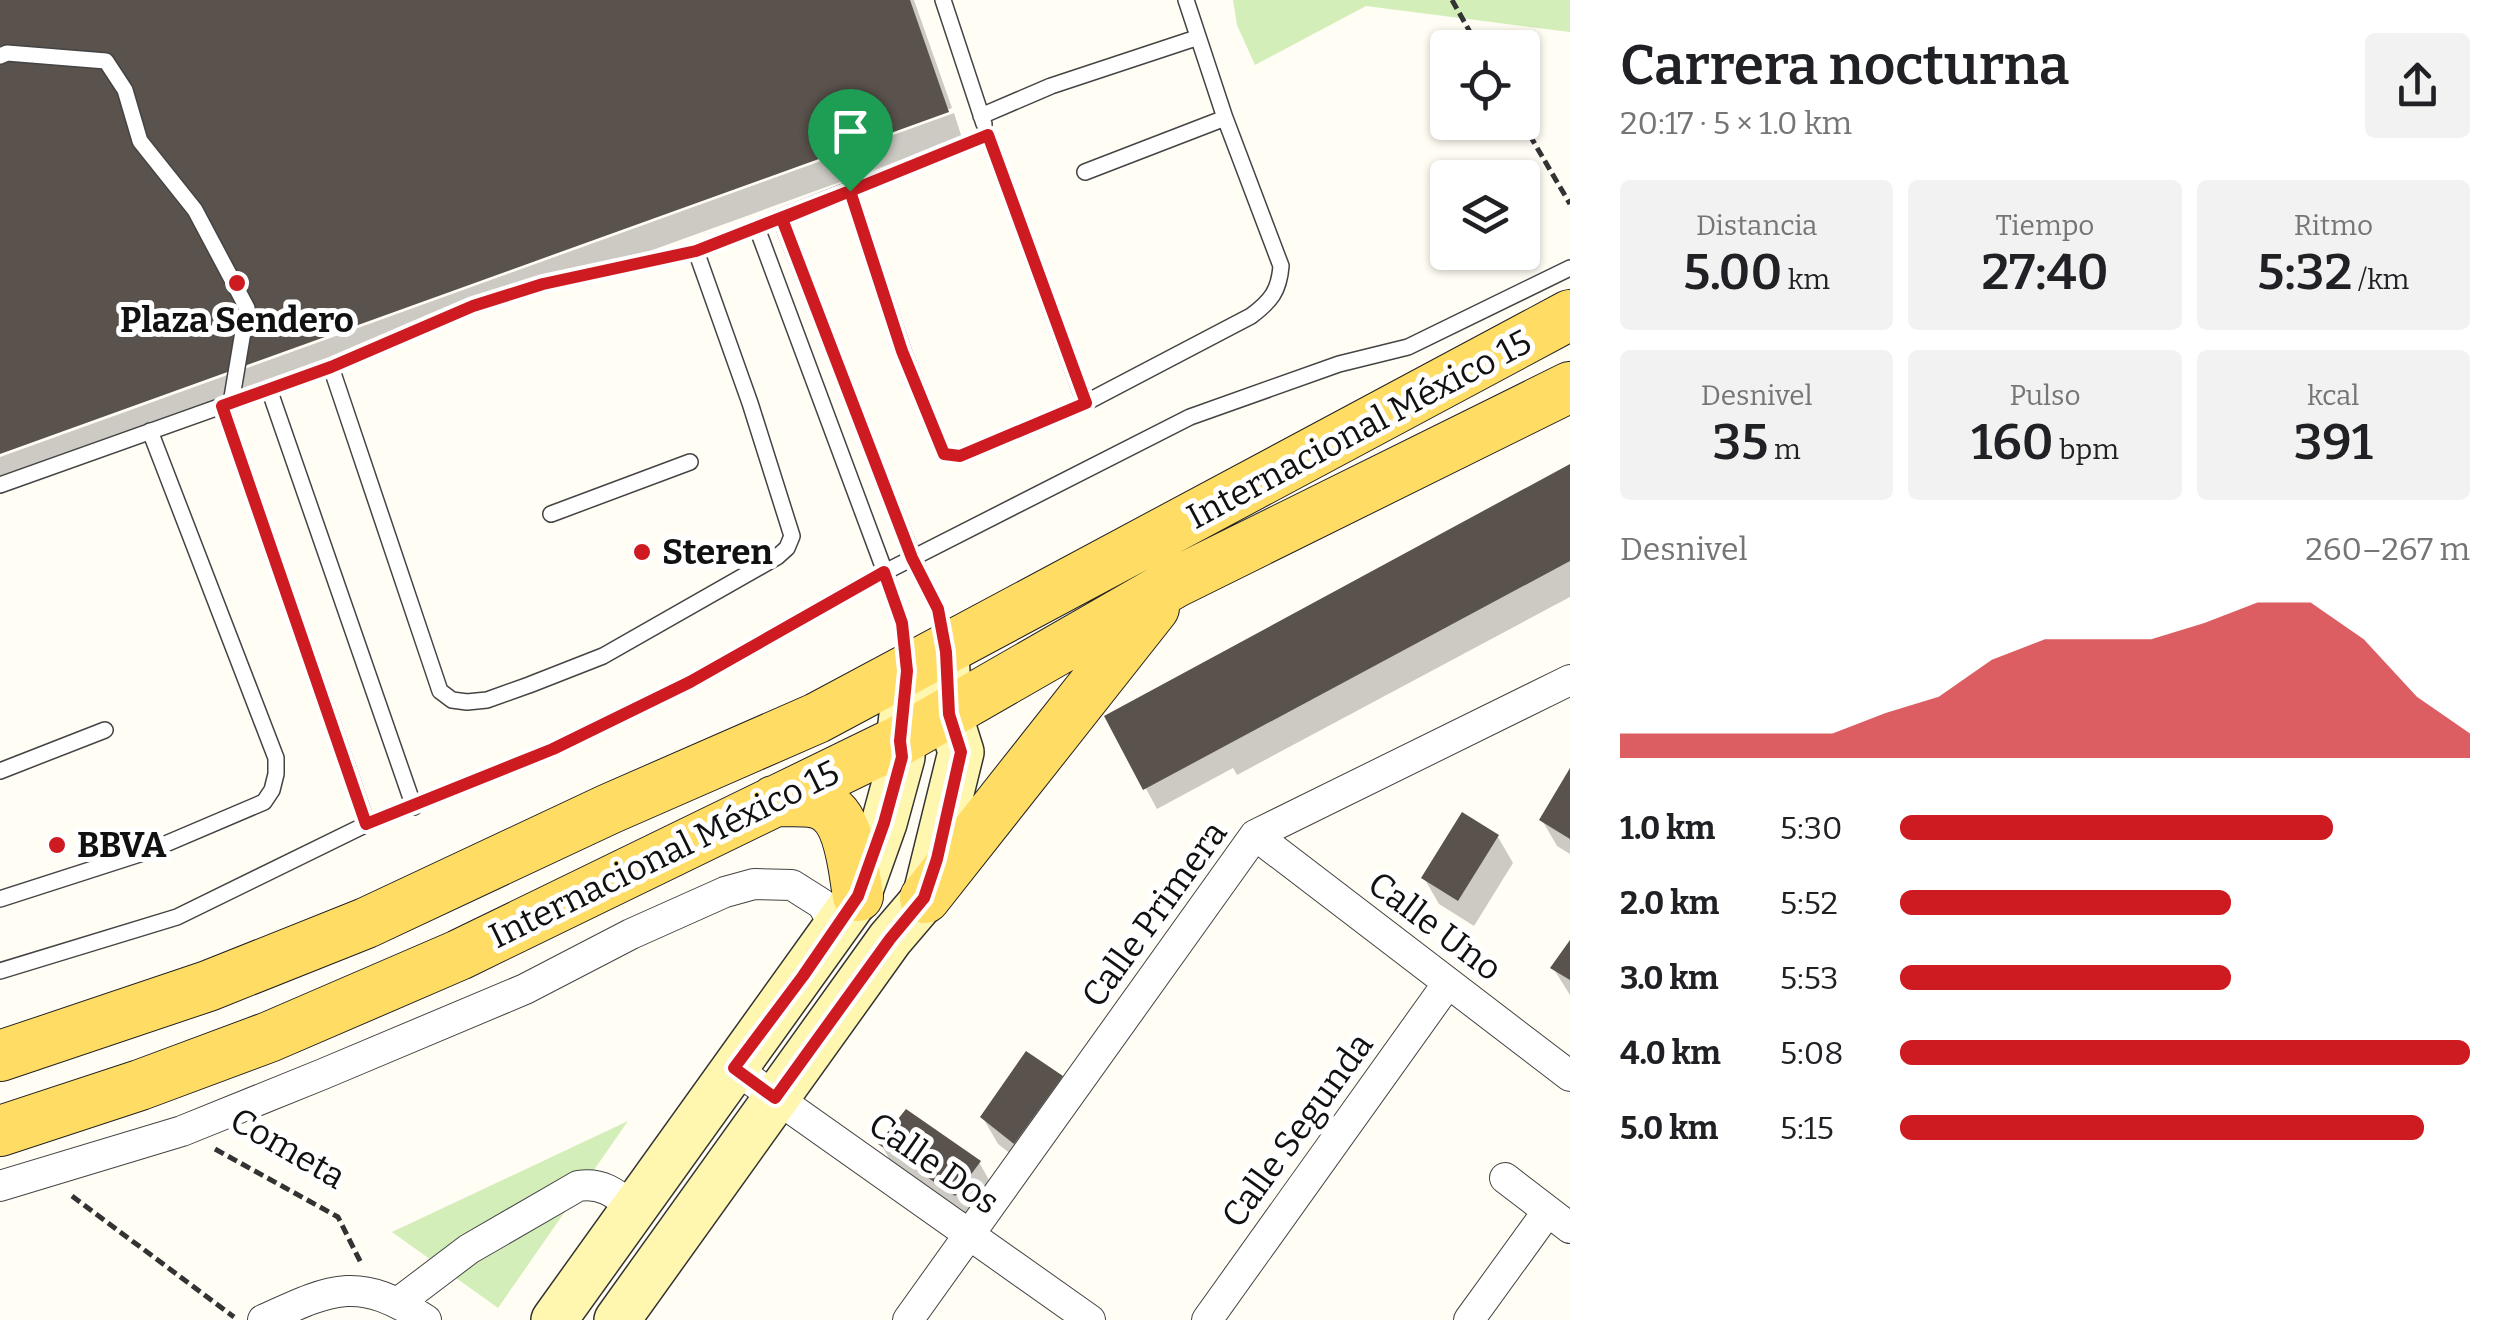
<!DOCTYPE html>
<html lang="es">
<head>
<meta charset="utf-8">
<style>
  :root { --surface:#fff; --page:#f2f2f2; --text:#202124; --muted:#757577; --accent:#ce1b21 }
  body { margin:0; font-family:Bitter,serif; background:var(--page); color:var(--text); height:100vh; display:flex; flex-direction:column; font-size:38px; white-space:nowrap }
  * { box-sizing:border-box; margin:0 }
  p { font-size:32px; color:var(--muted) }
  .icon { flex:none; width:55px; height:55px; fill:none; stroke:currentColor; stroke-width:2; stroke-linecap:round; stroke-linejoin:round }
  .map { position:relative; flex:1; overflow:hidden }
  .side { display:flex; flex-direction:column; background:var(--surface); width:950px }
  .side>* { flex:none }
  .buttons { position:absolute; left:1430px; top:30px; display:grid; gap:20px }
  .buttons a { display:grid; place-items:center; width:110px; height:110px; border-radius:10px; background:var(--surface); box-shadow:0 2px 8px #0004; font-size:50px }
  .pin { position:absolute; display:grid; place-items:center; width:85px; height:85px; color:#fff; margin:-102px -42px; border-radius:50% 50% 50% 0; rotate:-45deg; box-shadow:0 0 10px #0007 }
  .pin .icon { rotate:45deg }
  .round { display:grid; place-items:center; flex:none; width:105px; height:105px; border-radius:10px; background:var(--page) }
  .summary { display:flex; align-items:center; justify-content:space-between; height:170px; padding:0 50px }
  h1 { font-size:55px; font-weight:600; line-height:75px }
  .figures { display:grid; grid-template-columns:repeat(3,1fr); gap:15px; height:170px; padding:10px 50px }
  .figures div { display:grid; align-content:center; border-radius:10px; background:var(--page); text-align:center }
  .figures b { font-size:50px; font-weight:600 }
  .figures small { font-size:28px; font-weight:400 }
  .figures p { font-size:28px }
  .chart { height:280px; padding:20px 50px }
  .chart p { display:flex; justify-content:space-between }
  .chart svg { width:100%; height:180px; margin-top:10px; fill:var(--accent); opacity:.7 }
  ul { padding:0 50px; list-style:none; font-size:32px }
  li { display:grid; grid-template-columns:160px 120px 1fr; align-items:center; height:75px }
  li i { height:25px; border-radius:12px; background:var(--accent) }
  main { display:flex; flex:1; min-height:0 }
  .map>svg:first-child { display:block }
  .green { fill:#d4eeb9 }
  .shadow { fill:#0003 }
  .building { fill:#5a524c }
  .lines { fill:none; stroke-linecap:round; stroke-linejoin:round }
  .lane-casing { stroke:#444; stroke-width:18 }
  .street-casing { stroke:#444; stroke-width:32 }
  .secondary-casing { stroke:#333; stroke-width:48 }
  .primary-casing { stroke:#222; stroke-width:52 }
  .path { stroke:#333; stroke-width:5; stroke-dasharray:10 5; stroke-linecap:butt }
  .lane { stroke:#fff; stroke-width:15 }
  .street { stroke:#fff; stroke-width:30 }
  .secondary { stroke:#fff7af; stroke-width:45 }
  .primary { stroke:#ffdc64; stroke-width:50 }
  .route-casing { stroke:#fff; stroke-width:20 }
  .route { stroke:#ce1b21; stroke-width:12 }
  .poi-dot { fill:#ce1b21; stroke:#fff; stroke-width:4 }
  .labels { text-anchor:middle; stroke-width:10; stroke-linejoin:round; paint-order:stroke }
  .poi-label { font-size:35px; font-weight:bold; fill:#111; stroke:#fff; text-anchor:start }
  .street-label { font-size:35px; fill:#111; stroke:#fff }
</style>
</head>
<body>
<main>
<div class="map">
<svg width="1570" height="1320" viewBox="0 0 1570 1320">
  <rect width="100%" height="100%" fill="#fffdf4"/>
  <path class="green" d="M1233,0H1570V32L1366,6L1255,65L1237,25Z
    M628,1121L498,1308L392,1232Z"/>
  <path class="shadow" d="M0,0H914L952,108L0,451Z
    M954,113L962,138L0,486V457Z
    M1570,468V597L1237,775L1233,768L1157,809L1107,717Z
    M1570,773V854L1557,846L1542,820Z
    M1498,837L1513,863L1474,926L1439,904L1424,878Z
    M1570,944V995L1553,968Z
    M1061,1078L1076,1104L1030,1169L998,1144L983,1118Z
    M881,1144L979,1162L994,1189L971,1221L896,1171Z"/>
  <path class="building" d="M0,0H910L949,112L0,454Z
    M1570,464V561L1143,790L1104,716Z
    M1570,768V839L1539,820Z
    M1462,812L1499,835L1458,901L1421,878Z
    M1570,940V980L1550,968Z
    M1026,1051L1063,1076L1014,1144L980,1117Z
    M906,1109L981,1161L955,1196L878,1144Z"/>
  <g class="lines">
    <defs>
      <path id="lane" d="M943,0L984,124
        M0,56L7,53L106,61L125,90L140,141L195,210L247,308L231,403
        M981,116L1051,86L1196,38
        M1085,172L1225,118
        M781,219L913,558L938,609L944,643
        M757,228L885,572L902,623L906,663
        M696,251L988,135L1085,403L960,456L944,454L903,351L850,191
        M269,389L414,807
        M1085,403L1251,316C1271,301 1279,291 1281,266L1225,118L1186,0
        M222,406L367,824
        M0,485L331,367L473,306L543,284L696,251L750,403L792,536L787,548L777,557L603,656L529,685L487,700L467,702L452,700L440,691L331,367
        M551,514L690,462
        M0,771L105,730
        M0,899L149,851L264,802L272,790L276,774V758L150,431
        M0,971L177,917L367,824L553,749L690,682L885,572L1190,417L1339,364L1408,347L1570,268"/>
      <path id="street" d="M1255,835L1570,1076
        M734,1068L1090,1320
        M1505,1178L1570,1228
        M0,1186L182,1131L323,1074L525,989L631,934L725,892L754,884L792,885L822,904L837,929
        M399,1302L469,1249L578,1186C601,1182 615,1193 633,1207
        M263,1320C333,1288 358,1275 426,1320
        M908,1320L1255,835L1570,680
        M1207,1320L1448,983
        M1469,1320L1548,1211"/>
      <path id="secondary" d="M554,1320L858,896L884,823L902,757L899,741L907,671
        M617,1320L890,939L925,898L961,752L949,714L946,652"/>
      <path id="primary" d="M774,801C787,802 803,800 816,803C851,810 853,868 858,896
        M925,898L1154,608
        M0,1056L208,986L366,923L609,809L817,718L1570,315
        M0,1131L140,1085L269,1037L459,955L899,741L1176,582L1570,387"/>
    </defs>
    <use href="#lane" class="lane-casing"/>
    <use href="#street" class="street-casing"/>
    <use href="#secondary" class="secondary-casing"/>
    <use href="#primary" class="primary-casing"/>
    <path class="path" d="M1452,0L1479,48
      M1522,122L1570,204
      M215,1149L338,1217L362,1265
      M72,1196L234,1317"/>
    <use href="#lane" class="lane"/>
    <use href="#street" class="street"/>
    <use href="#secondary" class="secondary"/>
    <use href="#primary" class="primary"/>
  </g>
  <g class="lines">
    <defs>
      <path id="route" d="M850,191L696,251L543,284L473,306L331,367L222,406L366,824L553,749L690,682L884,572L902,623L907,671L900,741L902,757L884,823L858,896L803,976L734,1068L775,1098L890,939L924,898L937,859L961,752L949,714L946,652L938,609L912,558L782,219L850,191L902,351L944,454L960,456L1086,403L988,135L850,191"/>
    </defs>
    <use href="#route" class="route-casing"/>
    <use href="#route" class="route"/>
  </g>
  <g class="poi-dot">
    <circle cx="237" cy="283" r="10"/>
    <circle cx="642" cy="552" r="10"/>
    <circle cx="57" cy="845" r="10"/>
  </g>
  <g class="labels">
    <g class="poi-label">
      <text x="237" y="332" text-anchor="middle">Plaza Sendero</text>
      <text x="662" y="564">Steren</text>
      <text x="77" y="857">BBVA</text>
    </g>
    <g class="street-label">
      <text transform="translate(1359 429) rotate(-28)" y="12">Internacional México 15</text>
      <text transform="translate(664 854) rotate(-26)" y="12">Internacional México 15</text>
      <text transform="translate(1154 914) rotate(-54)" y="12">Calle Primera</text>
      <text transform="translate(1435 926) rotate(37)" y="12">Calle Uno</text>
      <text transform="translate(1297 1130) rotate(-54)" y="12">Calle Segunda</text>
      <text transform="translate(288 1148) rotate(30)" y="12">Cometa</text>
      <text transform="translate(934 1163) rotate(35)" y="12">Calle Dos</text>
    </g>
  </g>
</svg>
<div class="buttons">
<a><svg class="icon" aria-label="locate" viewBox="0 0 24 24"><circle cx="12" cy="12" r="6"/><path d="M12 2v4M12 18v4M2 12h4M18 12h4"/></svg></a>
<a><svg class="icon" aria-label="layers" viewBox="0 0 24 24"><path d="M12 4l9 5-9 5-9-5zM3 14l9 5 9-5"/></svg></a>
</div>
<div class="pin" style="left:850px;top:191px;background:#1e9e55"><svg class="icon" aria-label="arrive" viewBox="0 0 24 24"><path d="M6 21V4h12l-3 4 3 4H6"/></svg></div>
</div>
<section class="side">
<div class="summary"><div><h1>Carrera nocturna</h1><p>20:17 · 5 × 1.0 km</p></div><a class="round"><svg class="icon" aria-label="share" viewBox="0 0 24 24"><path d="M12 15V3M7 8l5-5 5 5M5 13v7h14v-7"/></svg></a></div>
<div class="figures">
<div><p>Distancia</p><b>5.00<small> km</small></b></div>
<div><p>Tiempo</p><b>27:40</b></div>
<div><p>Ritmo</p><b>5:32<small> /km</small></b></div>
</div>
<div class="figures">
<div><p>Desnivel</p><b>35<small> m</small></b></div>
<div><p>Pulso</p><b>160<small> bpm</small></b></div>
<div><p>kcal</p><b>391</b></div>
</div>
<div class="chart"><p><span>Desnivel</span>260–267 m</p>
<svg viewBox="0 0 160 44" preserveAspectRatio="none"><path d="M0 44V38L10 38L20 38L30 38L40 38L50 33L60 29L70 20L80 15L90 15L100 15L110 11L120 6L130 6L140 15L150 29L160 38V44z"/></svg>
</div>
<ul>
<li><b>1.0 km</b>5:30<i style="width:76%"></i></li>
<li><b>2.0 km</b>5:52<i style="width:58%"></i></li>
<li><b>3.0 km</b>5:53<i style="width:58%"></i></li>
<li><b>4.0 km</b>5:08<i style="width:100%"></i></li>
<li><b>5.0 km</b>5:15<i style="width:92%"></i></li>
</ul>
</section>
</main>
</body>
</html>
